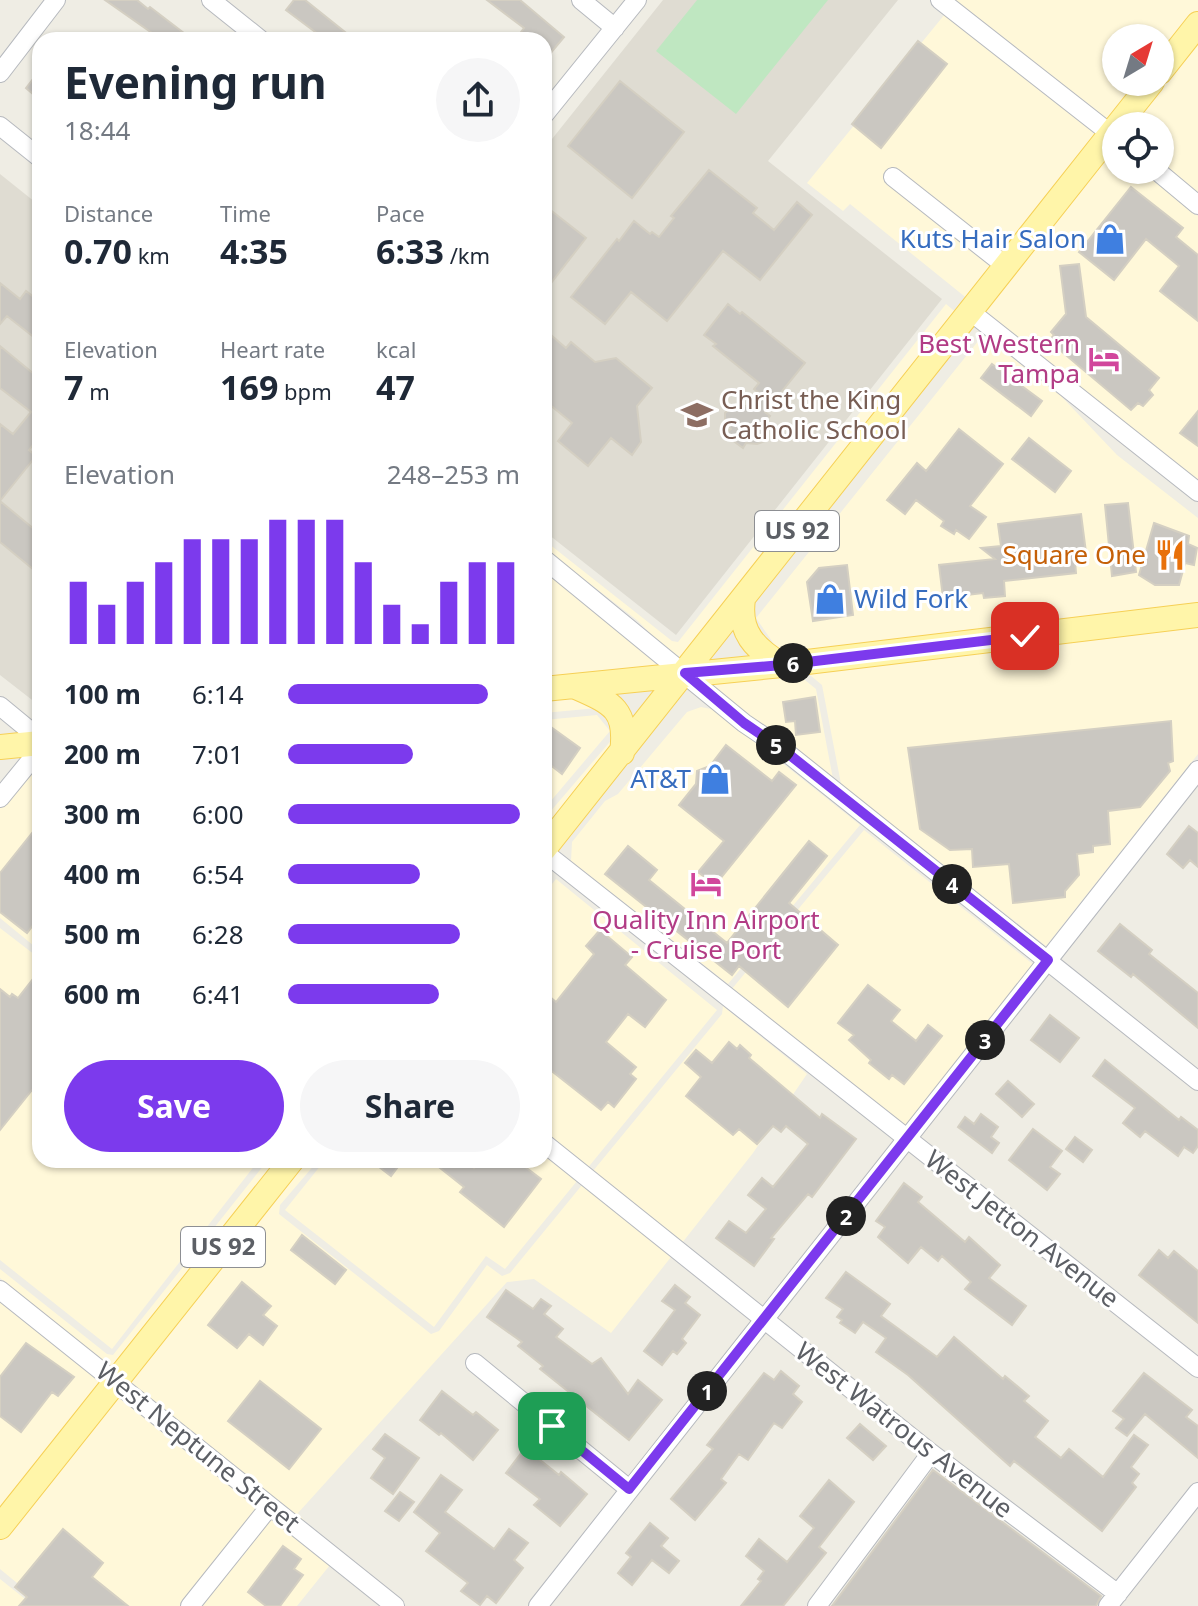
<!DOCTYPE html>
<html lang="en">
<head>
<meta charset="utf-8">
<style>
  :root { --surface:#fff; --page:#f6f6f7; --text:#1f2937; --muted:#747a83; --accent:#7c3aed }
  body { margin:0; font-family:"Noto Sans",sans-serif; background:var(--page); color:var(--text); height:100vh; display:flex; flex-direction:column; font-size:30px; white-space:nowrap }
  * { box-sizing:border-box; margin:0 }
  p { font-size:26px; color:var(--muted) }
  .icon { flex:none; width:44px; height:44px; fill:none; stroke:currentColor; stroke-width:2; stroke-linecap:round; stroke-linejoin:round }
  .map { position:relative; flex:1; overflow:hidden }
  .sheet { position:absolute; left:32px; top:32px; width:520px; height:1136px; display:flex; flex-direction:column; background:var(--surface); border-radius:24px; box-shadow:0 2px 6px #0004 }
  .sheet>* { flex:none }
  .needle { width:52px; rotate:38deg }
  .tools { position:absolute; left:1102px; top:24px; display:grid; gap:16px }
  .tools a { display:grid; place-items:center; width:72px; height:72px; border-radius:50%; background:var(--surface); box-shadow:0 2px 6px #0004; font-size:40px }
  .pin { position:absolute; display:grid; place-items:center; width:68px; height:68px; color:#fff; margin:-34px; border-radius:16px; box-shadow:0 4px 12px #0006 }
  .km { position:absolute; width:40px; height:40px; margin:-20px; border-radius:50%; background:#222; color:#fff; font-size:22px; line-height:40px; text-align:center }
  .round { display:grid; place-items:center; flex:none; width:84px; height:84px; border-radius:42px; background:var(--page) }
  .headline { display:flex; align-items:center; justify-content:space-between; height:136px; padding:0 32px }
  h1 { font-size:44px; font-weight:700; line-height:60px }
  .stats { display:grid; grid-template-columns:repeat(3,1fr); gap:12px; height:136px; padding:8px 32px }
  .stats div { display:grid; align-content:center }
  .stats b { font-size:34px; font-weight:700 }
  .stats small { font-size:22px; font-weight:400 }
  .stats p { font-size:22px }
  .chart { height:224px; padding:16px 32px }
  .chart p { display:flex; justify-content:space-between }
  .chart svg { width:100%; height:144px; margin-top:8px; stroke:var(--accent); stroke-width:6 }
  .cta { display:flex; gap:16px; margin-top:auto; padding:16px 32px }
  .cta a { flex:1; height:92px; border-radius:48px; background:var(--accent); color:#fff; font-size:32px; font-weight:700; line-height:92px; text-align:center }
  .cta a+a { background:var(--page); color:var(--text) }
  ul { padding:0 32px; list-style:none; font-size:26px }
  li { display:grid; grid-template-columns:128px 96px 1fr; align-items:center; height:60px }
  li i { height:20px; border-radius:10px; background:var(--accent) }
  .map>svg:first-child { display:block }
  .commercial { fill:#fff8d9 }
  .education { fill:#dfdcd2 }
  .green { fill:#bfe7c1 }
  .building { fill:#cac7c1; stroke:#d4cfc2; stroke-width:2 }
  .lines { fill:none; stroke-linecap:round; stroke-linejoin:round }
  .minor-casing { stroke:#b6b9be; stroke-width:20 }
  .major-casing { stroke:#f6d056; stroke-width:26 }
  .minor { stroke:#fff; stroke-width:18 }
  .major { stroke:#fff5a9; stroke-width:24 }
  .route-casing { stroke:#fff; stroke-width:16 }
  .route { stroke:#7c3aed; stroke-width:10 }
  .labels { text-anchor:middle; stroke-width:6; stroke-linejoin:round; paint-order:stroke }
  .shield { fill:#fff; stroke:#8d8f93; stroke-width:2 }
  .shield-label { font-size:24px; font-weight:bold; fill:#5c5f65 }
  .shop-label { font-size:26px; fill:#366cbe; stroke:#fff; text-anchor:end }
  .hotel-label { font-size:26px; fill:#b23c85; stroke:#fff; text-anchor:end }
  .education-label { font-size:26px; fill:#785e54; stroke:#fff; text-anchor:start }
  .food-label { font-size:26px; fill:#c56008; stroke:#fff; text-anchor:end }
  .street-label { font-size:26px; fill:#5c5f65; stroke:#fff }
</style>
</head>
<body>
<div class="map">
<svg width="1198" height="1606" viewBox="0 0 1198 1606">
  <rect width="100%" height="100%" fill="#efede4"/>
  <path class="commercial" d="M955,0H1198V12L1160,60V38H1116V82H1142L1110,122Z
    M945,14L1099,136L969,300L850,204L843,211L807,183Z
    M1198,37V193L1160,163V126H1127Z
    M1111,146L1116,149V170H1142L1198,216V481L981,310Z
    M946,304L958,314L681,665L638,621L544,548V540L672,641L678,642Z
    M983,335L1061,396L1117,455L1198,518V754L1046,946L841,784L822,685L776,647L756,618Z
    M544,571L632,639L663,671L544,682Z
    M795,672L816,689L834,784L703,682Z
    M572,696L597,708L544,713V699Z
    M701,707L716,710L860,825L728,984L571,861L572,842L605,801L618,794L687,712Z
    M597,715L610,731L544,809V720Z
    M614,737V749L544,836V819Z
    M40,755V939L34,946L0,918V807Z
    M864,830L1034,965L905,1129L731,990Z
    M556,879L717,1010L505,1269L486,1256L434,1327L285,1210L325,1160H544V894Z
    M0,928L35,955L40,949V1160H259L112,1349L0,1260Z
    M723,1006L807,1074L753,1153L682,1243L593,1171L722,1014Z
    M268,1160H282L115,1370L0,1278V1269L107,1354L113,1355Z
    M302,1160L316,1163L280,1205L279,1214L431,1334L439,1331L487,1265L502,1276L510,1273L582,1185L671,1257L611,1333L534,1279L507,1282L298,1513L307,1524L127,1380Z
    M0,1301L105,1384L0,1514Z
    M117,1393L259,1508L180,1606H45L0,1569V1539Z
    M271,1517L330,1565L297,1606H199Z
    M0,1579L34,1606H0Z"/>
  <path class="education" d="M663,0H898L768,161L942,299L676,635L544,531V149Z
    M0,174L40,206V698L36,703L0,675Z"/>
  <path class="green" d="M697,0H828L736,114L656,51Z"/>
  <path class="building" d="M105,0H137L148,9L150,7L193,40H162Z
    M294,0H305L355,40H326L286,10Z
    M487,0H520L564,37L544,61V40H530L521,32L524,28Z
    M918,41L947,64L881,148L852,124Z
    M40,70V100L26,88Z
    M620,81L684,132L632,198L568,146Z
    M709,170L757,208L753,213L774,230L797,202L812,215L760,280L723,251L667,321L631,292L605,324L571,297L617,239L619,241L634,221L650,234L652,232L659,237L674,218L671,216Z
    M1131,187L1183,228L1176,237L1198,255V321L1160,291L1179,266L1146,239L1114,280L1079,252Z
    M544,205L586,238L544,292Z
    M1079,264L1086,317L1159,378L1149,390L1153,395L1143,406L1138,403L1131,410L1049,341L1054,335L1051,332L1066,314L1060,266Z
    M0,283L20,299L26,291L40,302V342L7,316L0,324Z
    M728,304L740,314L742,312L805,363L765,412L770,416L765,422L768,436L765,441L757,444L746,443L743,448L724,434L731,429L725,419V413L733,406H747L759,393L754,389L759,383L713,346L716,344L704,335Z
    M544,329L566,348L571,342L595,362L616,358L652,388L637,406L641,442L632,455L611,438L588,466L558,441L572,423L544,400Z
    M0,346L40,379V436L29,450L36,456L0,501L40,534V575L0,542V424L13,434L31,412L0,388Z
    M992,364L1042,401L1031,416L981,378Z
    M1198,411V446L1180,433Z
    M959,429L1003,464L970,506L986,517L969,539L956,530L954,534L941,526L944,521L916,500L905,514L887,500L917,463L926,471Z
    M1029,438L1071,471L1055,492L1012,459Z
    M1128,503L1136,572L1112,576L1105,505Z
    M1081,514L1087,560L1075,561L1076,573L1004,581L1005,596L984,598L983,593L943,598L939,565L995,559L981,548L1001,546L998,524Z
    M1154,523L1189,536L1188,544L1197,548L1194,565L1185,563L1179,585H1155L1139,575Z
    M847,565L853,615L813,621L807,582L819,568Z
    M815,697L820,732L796,735L795,721L786,722L783,702Z
    M1171,721L1173,761L1168,763L1170,771L1140,807L1108,811L1110,844L1093,846V852L1077,854L1079,875L1065,891V897L1013,903L1009,864L973,867L972,849L950,850L920,829L908,748Z
    M544,722L580,748L562,774L544,760Z
    M726,745L772,781L779,772L796,785L715,885L698,872L724,841L679,805L696,784L697,771L710,766Z
    M40,823V916L27,933L0,912V873Z
    M1189,826L1198,833V867L1190,860L1183,868L1167,854Z
    M809,841L827,856L789,903L838,945L788,1007L739,966L732,975L605,874L628,846L657,870L649,880L727,943Z
    M1120,924L1152,950L1149,954L1198,993V1028L1133,974L1131,977L1098,951Z
    M600,930L632,957L625,965L666,1000L645,1027L628,1014L606,1042L636,1067L630,1074L636,1079L614,1107L608,1102L601,1110L544,1065V1005L550,997L556,1002L594,954L586,946Z
    M40,970V1080L0,1130V989L10,997L12,994L18,998Z
    M868,985L900,1010L891,1021L916,1041L928,1025L942,1036L904,1084L892,1075L889,1079L869,1063L871,1060L849,1040L854,1035L838,1023Z
    M1050,1015L1079,1038L1060,1062L1031,1040Z
    M729,1042L737,1049L740,1045L751,1055L749,1058L820,1118L822,1114L856,1139L812,1197L808,1194L771,1238L774,1239L754,1266L716,1238L729,1221L746,1233L766,1209L748,1195L762,1178L773,1187L808,1144L786,1126L781,1132L773,1126L757,1144L739,1129L733,1135L686,1096L701,1077L685,1063L696,1050L712,1063Z
    M1105,1060L1179,1120L1181,1117L1198,1130V1146L1193,1153L1184,1147L1178,1156L1145,1131L1140,1137L1123,1123L1135,1108L1093,1076Z
    M1008,1081L1034,1104L1022,1117L996,1094Z
    M981,1114L998,1127L991,1137L999,1143L992,1153L958,1127L965,1117L974,1124Z
    M1033,1129L1062,1151L1050,1167L1060,1174L1047,1190L1009,1160Z
    M1075,1137L1092,1150L1083,1162L1066,1149Z
    M370,1160H403L391,1176Z
    M430,1160H465L474,1168L480,1160H516L541,1179L504,1227L460,1192L464,1187Z
    M904,1183L922,1197L918,1202L965,1242L969,1237L1000,1265L989,1278L1026,1306L1012,1325L965,1289L971,1282L942,1256L938,1261L921,1247L908,1263L878,1237L885,1227L876,1221Z
    M302,1235L346,1270L335,1284L291,1250Z
    M1159,1250L1168,1258L1174,1251L1198,1271V1323L1139,1275Z
    M846,1272L890,1304L881,1316L937,1357L954,1337L1003,1379L1005,1376L1029,1396L1024,1401L1048,1421L1035,1437L1061,1458L1069,1449L1103,1477L1134,1435L1148,1445L1131,1467L1139,1474L1132,1483L1136,1487L1102,1531L1014,1461L1010,1466L908,1375L876,1352L886,1338L863,1322L855,1333L840,1323L842,1320L837,1317L843,1309L826,1298Z
    M242,1282L271,1306L263,1315L277,1326L263,1345L249,1334L237,1348L208,1325Z
    M675,1285L690,1297L685,1303L700,1315L682,1339L686,1343L677,1354L673,1351L662,1365L644,1351L675,1310L662,1301Z
    M506,1290L533,1309L541,1299L551,1306L544,1314L563,1329L556,1337L592,1364L601,1358L628,1394L638,1380L662,1400L629,1440L540,1369L543,1366L518,1346L522,1342L487,1317Z
    M26,1343L74,1377L58,1396L52,1392L21,1432L0,1416V1377Z
    M781,1371L799,1386L793,1394L802,1402L782,1428L774,1423L748,1460L739,1454L721,1479L726,1483L695,1520L671,1499L713,1449L707,1445L764,1373L774,1380Z
    M1144,1373L1192,1410L1186,1417L1198,1426V1458L1145,1414L1127,1436L1116,1428L1124,1419L1113,1411Z
    M260,1381L321,1429L289,1469L228,1421Z
    M442,1391L473,1415L476,1412L498,1430L473,1460L441,1433L439,1435L420,1420Z
    M860,1424L886,1446L873,1460L847,1438Z
    M385,1434L419,1458L393,1494L371,1478L385,1458L373,1449Z
    M525,1448L559,1475L561,1472L587,1494L560,1526L534,1505L540,1499L506,1473Z
    M933,1470L1101,1596L1096,1606H832Z
    M441,1475L462,1490L445,1512L494,1549L509,1529L528,1543L514,1560L523,1568L496,1603L487,1596L480,1605L461,1591L468,1583L426,1551L440,1533L414,1512Z
    M829,1480L854,1502L819,1547L826,1553L783,1606H741L761,1581L758,1579L764,1571L746,1556L759,1539L787,1562L814,1528L800,1516Z
    M400,1492L414,1502L399,1521L385,1511Z
    M650,1523L668,1538L661,1546L679,1561L669,1573L652,1560L632,1585L618,1573L631,1557L626,1553Z
    M63,1529L103,1563L92,1577L128,1606H19L27,1597L15,1587Z
    M283,1546L301,1559L294,1569L303,1575L280,1606H266L248,1592Z"/>
  <g class="lines">
    <defs>
      <path id="minor" d="M211,0L261,40
        M581,0L615,28
        M940,0L1116,138
        M0,73L56,0
        M544,115L637,0
        M0,126L40,158
        M1156,170L1198,205
        M893,177L1007,267
        M971,312L1198,492
        M544,559L744,723L781,748L1198,1081
        M0,706L40,739
        M0,798L40,749
        M544,852L1198,1368
        M544,1143L931,1453L1118,1594
        M0,1290L395,1606
        M475,1363L629,1489
        M190,1606L270,1506
        M538,1606L1198,770
        M817,1606L931,1453
        M1108,1606L1198,1492"/>
      <path id="major" d="M1160,72L1198,24
        M1117,126L1152,82
        M743,599C738,632 755,649 782,665
        M576,687C612,703 628,709 622,753
        M544,689L782,665L1198,615
        M0,747L40,743
        M544,849L1116,127
        M0,1527L292,1160"/>
    </defs>
    <use href="#minor" class="minor-casing"/>
    <use href="#major" class="major-casing"/>
    <use href="#minor" class="minor"/>
    <use href="#major" class="major"/>
  </g>
  <g class="lines">
    <defs>
      <path id="route" d="M552,1426L629,1489L1048,960L781,748L744,723L685,673L782,665L1025,636"/>
    </defs>
    <use href="#route" class="route-casing"/>
    <use href="#route" class="route"/>
  </g>
  <defs>
    <symbol id="shop-bare" viewBox="-9 -9 18 18"><path d="M-5-2.5h2.3a2.7 3.5 0 0 1 5.4 0H5L5.5 6h-11ZM-1.5-2.5h3a1.5 2.3 0 0 0-3 0Z" fill="#3f7fe0" stroke="#fff" stroke-width="2.5" paint-order="stroke"/></symbol>
    <symbol id="hotel-bare" viewBox="-9 -9 18 18"><path d="M-6-4.5h1.5V1H6V5H4.5V3h-9V5H-6ZM-4 0a1.8 1.8 0 1 1 3.6 0ZM.5 0V-2.5h3Q6-2.5 6 0Z" fill="#d1479c" stroke="#fff" stroke-width="2.5" paint-order="stroke"/></symbol>
    <symbol id="school-bare" viewBox="-9 -9 18 18"><path d="M0-5L7-2L0 1L-7-2ZM-4 1L0 2.5L4 1V4Q0 6-4 4Z" fill="#8d6e63" stroke="#fff" stroke-width="2.5" paint-order="stroke"/></symbol>
    <symbol id="restaurant-bare" viewBox="-9 -9 18 18"><path d="M-5-6h1v4h1v-4h1v4h1v-4h1v5L-1.5 .5V6h-2V.5L-5-1ZM5-6V6H3V1.5H1.5Q1.5-4 5-6Z" fill="#e8710a" stroke="#fff" stroke-width="2.5" paint-order="stroke"/></symbol>
  </defs>
  <g fill-rule="evenodd">
    <use href="#shop-bare" x="1088" y="217" width="44" height="44"/>
    <use href="#hotel-bare" x="1082" y="337" width="44" height="44"/>
    <use href="#school-bare" x="675" y="393" width="44" height="44"/>
    <use href="#restaurant-bare" x="1148" y="533" width="44" height="44"/>
    <use href="#shop-bare" x="808" y="577" width="44" height="44"/>
    <use href="#shop-bare" x="693" y="757" width="44" height="44"/>
    <use href="#hotel-bare" x="684" y="862" width="44" height="44"/>
  </g>
  <g class="labels">
    <g class="shield">
      <rect x="755" y="511" width="84" height="40" rx="6"/>
      <rect x="181" y="1227" width="84" height="40" rx="6"/>
    </g>
    <g class="shield-label">
      <text x="797" y="539">US 92</text>
      <text x="223" y="1255">US 92</text>
    </g>
    <g class="shop-label">
      <text x="1086" y="248">Kuts Hair Salon</text>
      <text x="854" y="608" text-anchor="start">Wild Fork</text>
      <text x="691" y="788">AT&amp;T</text>
    </g>
    <g class="hotel-label">
      <text x="1080" y="353">Best Western<tspan x="1080" dy="30">Tampa</tspan></text>
      <text x="706" y="929" text-anchor="middle">Quality Inn Airport<tspan x="706" dy="30">- Cruise Port</tspan></text>
    </g>
    <g class="education-label">
      <text x="721" y="409">Christ the King<tspan x="721" dy="30">Catholic School</tspan></text>
    </g>
    <g class="food-label">
      <text x="1146" y="564">Square One</text>
    </g>
    <g class="street-label">
      <text transform="translate(1022 1229) rotate(38)" y="9">West Jetton Avenue</text>
      <text transform="translate(904 1430) rotate(38)" y="9">West Watrous Avenue</text>
      <text transform="translate(198 1447) rotate(39)" y="9">West Neptune Street</text>
    </g>
  </g>
</svg>
<div class="tools">
<a><svg class="needle" viewBox="-14 -14 28 28"><path d="M0-13l5 13h-10z" fill="#e53935"/><path d="M0 13l5-13h-10z" fill="#747a83"/></svg></a>
<a><svg class="icon" aria-label="locate" viewBox="0 0 24 24"><circle cx="12" cy="12" r="6"/><path d="M12 2v4M12 18v4M2 12h4M18 12h4"/></svg></a>
</div>
<div class="pin" style="left:552px;top:1426px;background:#1e9e55"><svg class="icon" aria-label="arrive" viewBox="0 0 24 24"><path d="M6 21V4h12l-3 4 3 4H6"/></svg></div>
<div class="pin" style="left:1025px;top:636px;background:#d93025"><svg class="icon" aria-label="check" viewBox="0 0 24 24"><path d="M5 12l5 5 9-10"/></svg></div>
<b class="km" style="left:707px;top:1391px">1</b>
<b class="km" style="left:846px;top:1216px">2</b>
<b class="km" style="left:985px;top:1040px">3</b>
<b class="km" style="left:952px;top:884px">4</b>
<b class="km" style="left:776px;top:745px">5</b>
<b class="km" style="left:793px;top:663px">6</b>
<section class="sheet">
<div class="headline"><div><h1>Evening run</h1><p>18:44</p></div><a class="round"><svg class="icon" aria-label="share" viewBox="0 0 24 24"><path d="M12 15V3M7 8l5-5 5 5M5 13v7h14v-7"/></svg></a></div>
<div class="stats">
<div><p>Distance</p><b>0.70<small> km</small></b></div>
<div><p>Time</p><b>4:35</b></div>
<div><p>Pace</p><b>6:33<small> /km</small></b></div>
</div>
<div class="stats">
<div><p>Elevation</p><b>7<small> m</small></b></div>
<div><p>Heart rate</p><b>169<small> bpm</small></b></div>
<div><p>kcal</p><b>47</b></div>
</div>
<div class="chart"><p><span>Elevation</span>248–253 m</p>
<svg viewBox="0 0 160 44" preserveAspectRatio="none"><path d="M5 44V25M15 44V32M25 44V25M35 44V19M45 44V12M55 44V12M65 44V12M75 44V6M85 44V6M95 44V6M105 44V19M115 44V32M125 44V38M135 44V25M145 44V19M155 44V19"/></svg>
</div>
<ul>
<li><b>100 m</b>6:14<i style="width:86%"></i></li>
<li><b>200 m</b>7:01<i style="width:54%"></i></li>
<li><b>300 m</b>6:00<i style="width:100%"></i></li>
<li><b>400 m</b>6:54<i style="width:57%"></i></li>
<li><b>500 m</b>6:28<i style="width:74%"></i></li>
<li><b>600 m</b>6:41<i style="width:65%"></i></li>
</ul>
<div class="cta"><a>Save</a><a>Share</a></div>
</section>
</div>
</body>
</html>
